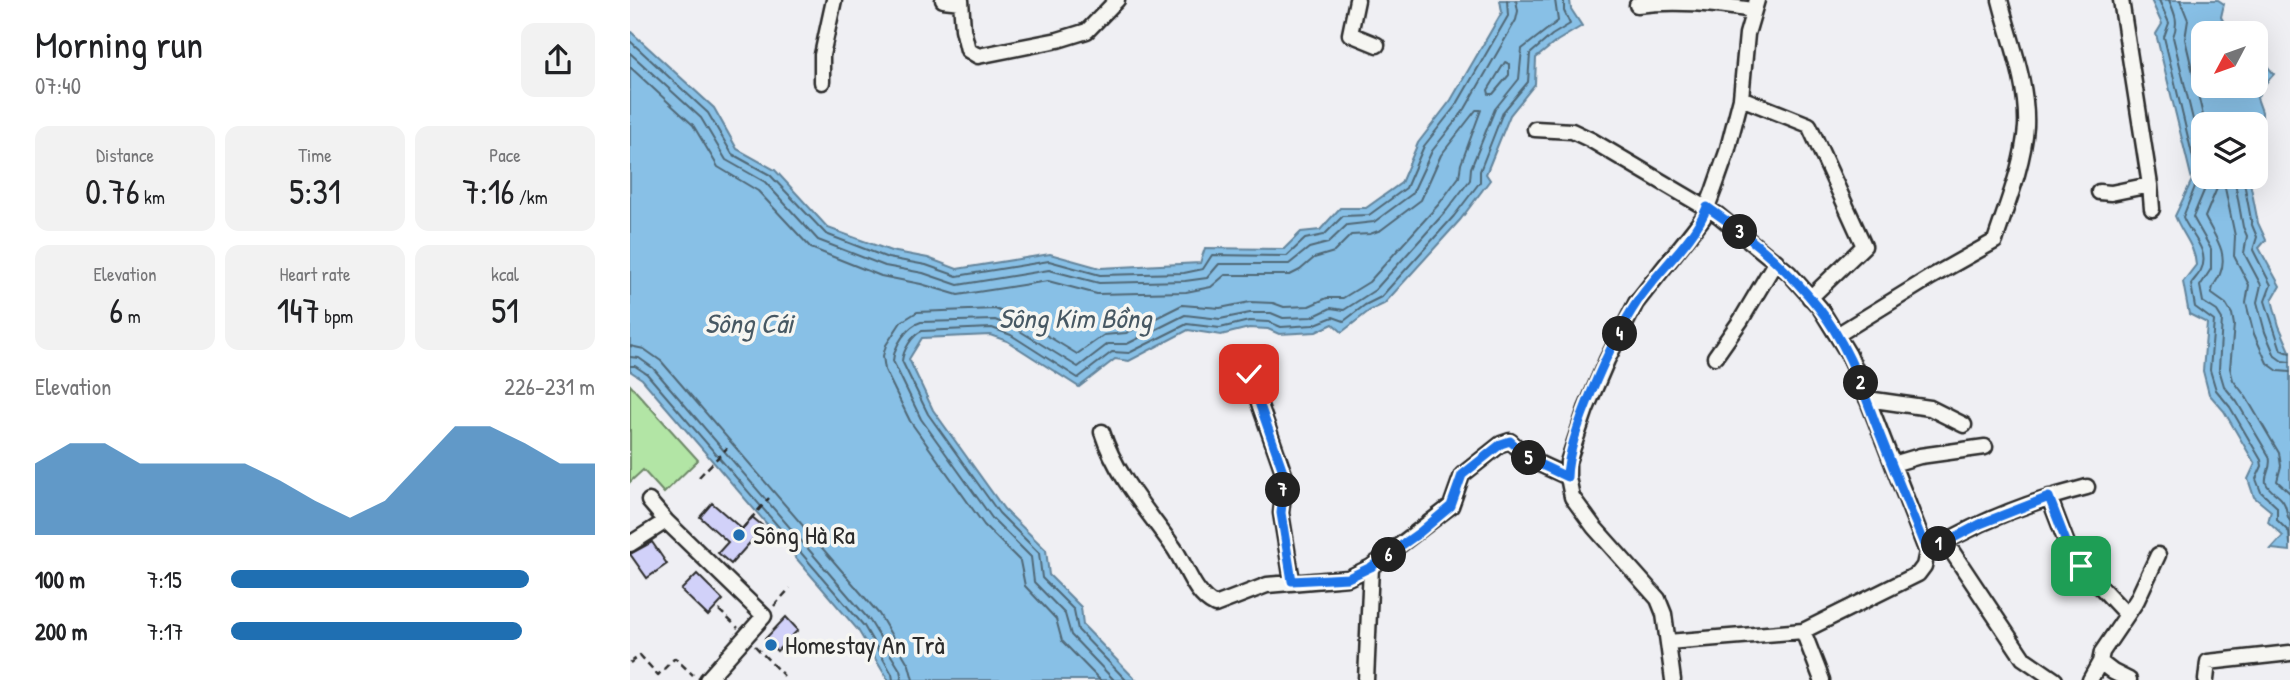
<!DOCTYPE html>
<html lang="en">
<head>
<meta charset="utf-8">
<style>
  :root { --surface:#fff; --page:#f2f2f2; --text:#202124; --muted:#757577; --accent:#1f6fb2 }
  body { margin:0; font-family:"Patrick Hand",sans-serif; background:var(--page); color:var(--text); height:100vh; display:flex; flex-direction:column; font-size:26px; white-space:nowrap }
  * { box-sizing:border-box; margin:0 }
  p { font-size:23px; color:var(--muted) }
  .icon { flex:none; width:38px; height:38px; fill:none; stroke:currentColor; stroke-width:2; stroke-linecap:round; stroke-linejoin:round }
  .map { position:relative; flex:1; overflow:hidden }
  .drawer { display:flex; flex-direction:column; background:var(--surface); width:630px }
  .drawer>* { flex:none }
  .needle { width:46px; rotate:229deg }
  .controls { position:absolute; left:1561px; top:21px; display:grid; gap:14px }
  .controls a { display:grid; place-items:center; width:77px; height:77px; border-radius:14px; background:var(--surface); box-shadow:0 7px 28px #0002; font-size:35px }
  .pin { position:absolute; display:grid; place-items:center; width:60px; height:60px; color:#fff; margin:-30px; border-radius:14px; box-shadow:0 4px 10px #0006 }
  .km { position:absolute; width:35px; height:35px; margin:-18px; border-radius:50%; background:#222; color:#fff; font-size:19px; line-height:35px; text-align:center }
  .round { display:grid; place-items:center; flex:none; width:74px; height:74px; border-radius:14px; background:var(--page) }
  .summary { display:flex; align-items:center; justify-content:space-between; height:119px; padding:0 35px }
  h1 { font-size:38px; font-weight:600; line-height:52px }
  .metrics { display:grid; grid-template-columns:repeat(3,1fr); gap:10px; height:119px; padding:7px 35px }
  .metrics div { display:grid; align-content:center; border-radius:14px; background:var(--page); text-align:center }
  .metrics b { font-size:35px; font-weight:600 }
  .metrics small { font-size:19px; font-weight:400 }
  .metrics p { font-size:19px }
  .chart { height:196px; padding:14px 35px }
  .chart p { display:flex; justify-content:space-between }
  .chart svg { width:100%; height:126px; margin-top:7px; fill:var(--accent); opacity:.7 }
  ul { padding:0 35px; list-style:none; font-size:23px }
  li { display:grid; grid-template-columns:112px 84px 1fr; align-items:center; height:52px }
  li i { height:18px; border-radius:9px; background:var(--accent) }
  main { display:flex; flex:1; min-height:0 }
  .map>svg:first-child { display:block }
  .green { fill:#b2e5a5; stroke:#6e8868; stroke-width:2 }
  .water { fill:#88c0e6; stroke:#63849b; stroke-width:2 }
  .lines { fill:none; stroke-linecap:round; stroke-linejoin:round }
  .shore { stroke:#506776; stroke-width:2 }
  .building { fill:#d1d1f9; stroke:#2b2b2b; stroke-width:2 }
  .minor-casing { stroke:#2b2b2b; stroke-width:19 }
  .path { stroke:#2b2b2b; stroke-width:2.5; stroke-dasharray:7 5; stroke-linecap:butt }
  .minor { stroke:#f6f6f2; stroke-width:14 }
  .route-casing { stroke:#fff; stroke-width:14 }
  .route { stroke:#1a73e8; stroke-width:9 }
  .poi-dot { fill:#1f6fb2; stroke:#f6f6f2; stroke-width:2.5 }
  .labels { text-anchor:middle; stroke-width:7; stroke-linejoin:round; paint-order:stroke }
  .poi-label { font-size:26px; fill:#2b2b2b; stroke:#f6f6f2; text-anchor:start }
  .water-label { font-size:28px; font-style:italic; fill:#475863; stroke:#f6f6f2 }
</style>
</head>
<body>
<main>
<section class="drawer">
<div class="summary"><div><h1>Morning run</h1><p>07:40</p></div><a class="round"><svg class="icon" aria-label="share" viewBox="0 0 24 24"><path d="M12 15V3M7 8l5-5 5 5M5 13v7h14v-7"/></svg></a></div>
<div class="metrics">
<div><p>Distance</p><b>0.76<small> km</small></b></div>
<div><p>Time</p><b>5:31</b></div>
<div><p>Pace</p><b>7:16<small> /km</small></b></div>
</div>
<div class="metrics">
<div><p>Elevation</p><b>6<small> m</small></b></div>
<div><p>Heart rate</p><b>147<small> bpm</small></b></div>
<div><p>kcal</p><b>51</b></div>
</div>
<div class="chart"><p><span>Elevation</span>226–231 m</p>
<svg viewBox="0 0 160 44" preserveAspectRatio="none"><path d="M0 44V19L10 12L20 12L30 19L40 19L50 19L60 19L70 25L80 32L90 38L100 32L110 19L120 6L130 6L140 12L150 19L160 19V44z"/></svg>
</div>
<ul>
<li><b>100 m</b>7:15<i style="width:82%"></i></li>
<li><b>200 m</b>7:17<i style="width:80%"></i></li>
</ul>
</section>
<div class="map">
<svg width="1660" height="680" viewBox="0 0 1660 680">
  <rect width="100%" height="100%" fill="#efeff3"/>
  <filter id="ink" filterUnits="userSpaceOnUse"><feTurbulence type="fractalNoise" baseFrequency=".0143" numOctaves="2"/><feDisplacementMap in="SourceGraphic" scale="14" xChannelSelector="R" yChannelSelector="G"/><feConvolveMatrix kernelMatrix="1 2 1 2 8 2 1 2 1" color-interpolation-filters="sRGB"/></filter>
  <g filter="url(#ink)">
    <path class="green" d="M0,385L68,460L34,493L13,470L0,482Z"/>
    <path class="water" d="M870,0H940L941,9L952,26L927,41L906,58L905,84L880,115L856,174L860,180L830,220L754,304L739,311L712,332L703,324L686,332L649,334L638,329L619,328L591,335L558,330L499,361L485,359L449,387L377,341L360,335L292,338L279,359L303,410L374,509L416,550L419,575L451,607L453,625L506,680H258L228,630L12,379L0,371V31L84,108L107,149L145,170L198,228L261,251L298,258L327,269L420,254L470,268L570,263L575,248L654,249L671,232L690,230L710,208H736L771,183L788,143L821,100L872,12Z
      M1521,0H1588L1594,4L1591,17L1600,33H1573V86H1626V57L1632,60L1644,74L1633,86L1627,98L1632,112V139L1626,143V124H1573V177H1619L1628,223L1636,240L1629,248L1650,286L1642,300L1649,326L1660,351V551L1641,549L1653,536L1638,522L1641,511L1624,497L1618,479L1625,464L1594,411L1579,394L1573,371L1577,323L1559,314L1553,282L1566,265C1565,246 1552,234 1545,216L1562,180L1526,34L1532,24Z"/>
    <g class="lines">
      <path class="shore" d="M1529,0L1539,23L1534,37L1568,179L1553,217C1559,233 1581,251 1571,270C1569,275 1564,279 1561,284L1565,307L1584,321L1580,370L1586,390L1600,407L1631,460L1632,466L1626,479L1631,492L1647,507V520L1659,532L1660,544
        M1539,0C1545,14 1549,22 1543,37L1573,161
        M1550,0L1558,20L1555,39L1575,124
        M0,41L78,113L102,154L140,175L196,234L258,258L296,265L327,276L419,261L470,275L554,273L573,269L582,255L657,256L675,239L694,235L713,216L739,215L776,188L794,146L827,104L878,16L877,0
        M0,53L71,118L96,160L135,182L188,240L255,266L293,273L328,285L419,270L469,283L555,281L577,278L589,264H659L679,248L698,243L717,225L744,222L782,194L802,151L835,109L886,20L888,11L886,0
        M875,62L879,64V75L863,94H859L858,90Z
        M0,67L63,125L88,167L128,191L181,248L251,276L291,284L328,295L418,281L467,294L556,292L581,287L595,275H660L670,270L684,258L704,252L721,235L740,234L751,230L791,200L811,155L846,110H851L831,164L829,177L809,204L739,282L713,298H697L679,306L654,307L643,303L620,302L590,308L552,305L496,333L474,335L447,354L390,319L365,309L287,312L271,322L256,345L253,356L255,370L280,421L354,525L390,561L395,586L426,619L432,641L470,680
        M1577,177L1576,186L1563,217L1581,249V269L1570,286L1573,302L1587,311L1592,319L1589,369L1594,386L1607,402L1639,456C1643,468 1634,474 1636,483C1639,491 1648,494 1652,500C1658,507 1655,514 1660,521
        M1604,177L1613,227L1617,236L1614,253L1631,285L1627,302L1635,332L1645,356L1652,361L1660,362
        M1613,177L1622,225L1627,237L1623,250L1641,285L1635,301L1651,350L1660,353
        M0,346L14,349L31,361L249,614L279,665L283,680
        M0,357L9,358L23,368L240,621L270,670L272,680
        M0,366H5L17,374L234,626L262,674L263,680
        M1660,372L1648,371L1637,363L1624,334L1616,303L1619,285L1604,256L1605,236L1594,183L1590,181L1575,217C1584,236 1599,252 1590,274C1587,283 1581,285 1582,294L1596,304L1602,314L1604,325L1600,368L1603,380L1616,397L1649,453L1651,466L1647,481L1660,493
        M484,680L441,635L435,614L404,582L401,557L362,518L291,419L263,361C264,346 277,326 291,322L365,320L385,328L448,367L478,344H497L555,315L590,319L620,313H641L653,318L682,317L701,308L714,310L745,290L817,210L840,180L841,168L865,109L889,79L892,49L928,21L925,0
        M496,680L448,630L444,610L412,578L409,553L369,513L298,414L272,361C273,351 282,335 292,331L362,328L381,335L448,378L482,352L499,353L557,324L590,328L619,321L639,322L651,327L683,325L703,317L714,321L735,305L751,297L824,216L850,182V171L873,112L898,82L900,54L922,35L940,24L934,11V0"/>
    </g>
    <path class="building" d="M82,503L112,529L122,517L134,527L101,564L88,553L98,542L70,517Z
      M22,542L37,564L17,578L0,554Z
      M67,574L93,600L78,616L51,590Z
      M156,617L168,630L147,651L135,639Z"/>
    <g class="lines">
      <defs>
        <path id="minor" d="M313,0L331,2
          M331,0L333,29L338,50L348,56L428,40L457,31L487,0
          M727,0L720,34L747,45
          M1491,0L1520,185L1522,209
          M1007,5C1047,0 1083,4 1123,10
          M192,82V55L204,0
          M1111,98L1179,125L1234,246L1180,298
          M905,129L942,131L961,140L1088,215L1159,273L1190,308L1219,355L1228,375L1297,552L1294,566L1288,574L1173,631L1038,642
          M1469,192L1481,193L1520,185
          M1207,335L1301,277L1365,241C1377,204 1393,166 1396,127C1398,84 1380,40 1370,0
          M1085,357L1111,320L1146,261
          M619,374L655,477L651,513L662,581
          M1237,399L1300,408L1334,425
          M472,432C486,476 518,511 544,548C557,567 564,595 585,605L637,585L718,578L741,567L821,506L832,475L871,444L880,441L901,460L938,477
          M1263,464L1290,456L1355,447
          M1419,497L1437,544L1451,566L1497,615L1472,652L1470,662L1483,672L1499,680
          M19,501L36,521L134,616L77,680
          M1315,541L1393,658L1425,680
          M0,544L36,521
          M1297,552C1347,522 1401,501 1457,487
          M1497,615L1507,600L1528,555
          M1173,631L1192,680
          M736,680L741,567
          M1043,680L1034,614L1028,599L964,527L942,497L938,477V462L956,409L977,360L1006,303L1073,218L1084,189L1097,152L1111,98L1117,34L1127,0
          M1460,680L1470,662
          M1576,680L1578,662L1660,653"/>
      </defs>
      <use href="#minor" class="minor-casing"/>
      <path class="path" d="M69,477L97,448
        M112,529L139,498
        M144,606L160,588
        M89,610L108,628
        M125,646L154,676
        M0,663L10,655L28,675L45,658L63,675"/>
      <use href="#minor" class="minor"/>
    </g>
  </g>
  <g class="lines" filter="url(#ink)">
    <defs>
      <path id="route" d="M619,374L655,477L651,513L662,581L718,578L741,567L789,533L821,506L832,475L871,444L880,441L901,460L937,477C938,435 983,338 1007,302C1028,270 1063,243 1077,207C1118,235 1157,268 1188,307C1216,342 1230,382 1245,422C1262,466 1280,509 1297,552L1350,524L1419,497L1437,544L1451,566"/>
    </defs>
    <use href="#route" class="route-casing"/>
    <use href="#route" class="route"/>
  </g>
  <g class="poi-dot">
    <circle cx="109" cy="535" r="7"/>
    <circle cx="141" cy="645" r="7"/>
  </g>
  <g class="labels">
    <g class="poi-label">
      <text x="123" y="544">Sông Hà Ra</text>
      <text x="155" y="654">Homestay An Trà</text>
    </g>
    <g class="water-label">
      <text x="445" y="328">Sông Kim Bồng</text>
      <text x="119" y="333">Sông Cái</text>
    </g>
  </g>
</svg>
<div class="controls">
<a><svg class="needle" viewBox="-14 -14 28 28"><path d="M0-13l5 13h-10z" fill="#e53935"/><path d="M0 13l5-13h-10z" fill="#757577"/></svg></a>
<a><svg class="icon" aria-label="layers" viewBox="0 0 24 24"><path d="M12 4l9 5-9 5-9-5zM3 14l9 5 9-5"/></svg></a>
</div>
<div class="pin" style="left:1451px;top:566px;background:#1e9e55"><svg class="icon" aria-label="arrive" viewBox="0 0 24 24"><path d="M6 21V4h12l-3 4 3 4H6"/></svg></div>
<div class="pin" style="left:619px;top:374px;background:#d93025"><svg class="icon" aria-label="check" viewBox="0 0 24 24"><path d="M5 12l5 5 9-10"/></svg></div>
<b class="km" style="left:1309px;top:544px">1</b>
<b class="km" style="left:1231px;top:383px">2</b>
<b class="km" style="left:1110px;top:232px">3</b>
<b class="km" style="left:990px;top:334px">4</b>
<b class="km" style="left:899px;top:458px">5</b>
<b class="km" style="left:759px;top:555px">6</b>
<b class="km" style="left:653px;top:490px">7</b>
</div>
</main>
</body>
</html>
